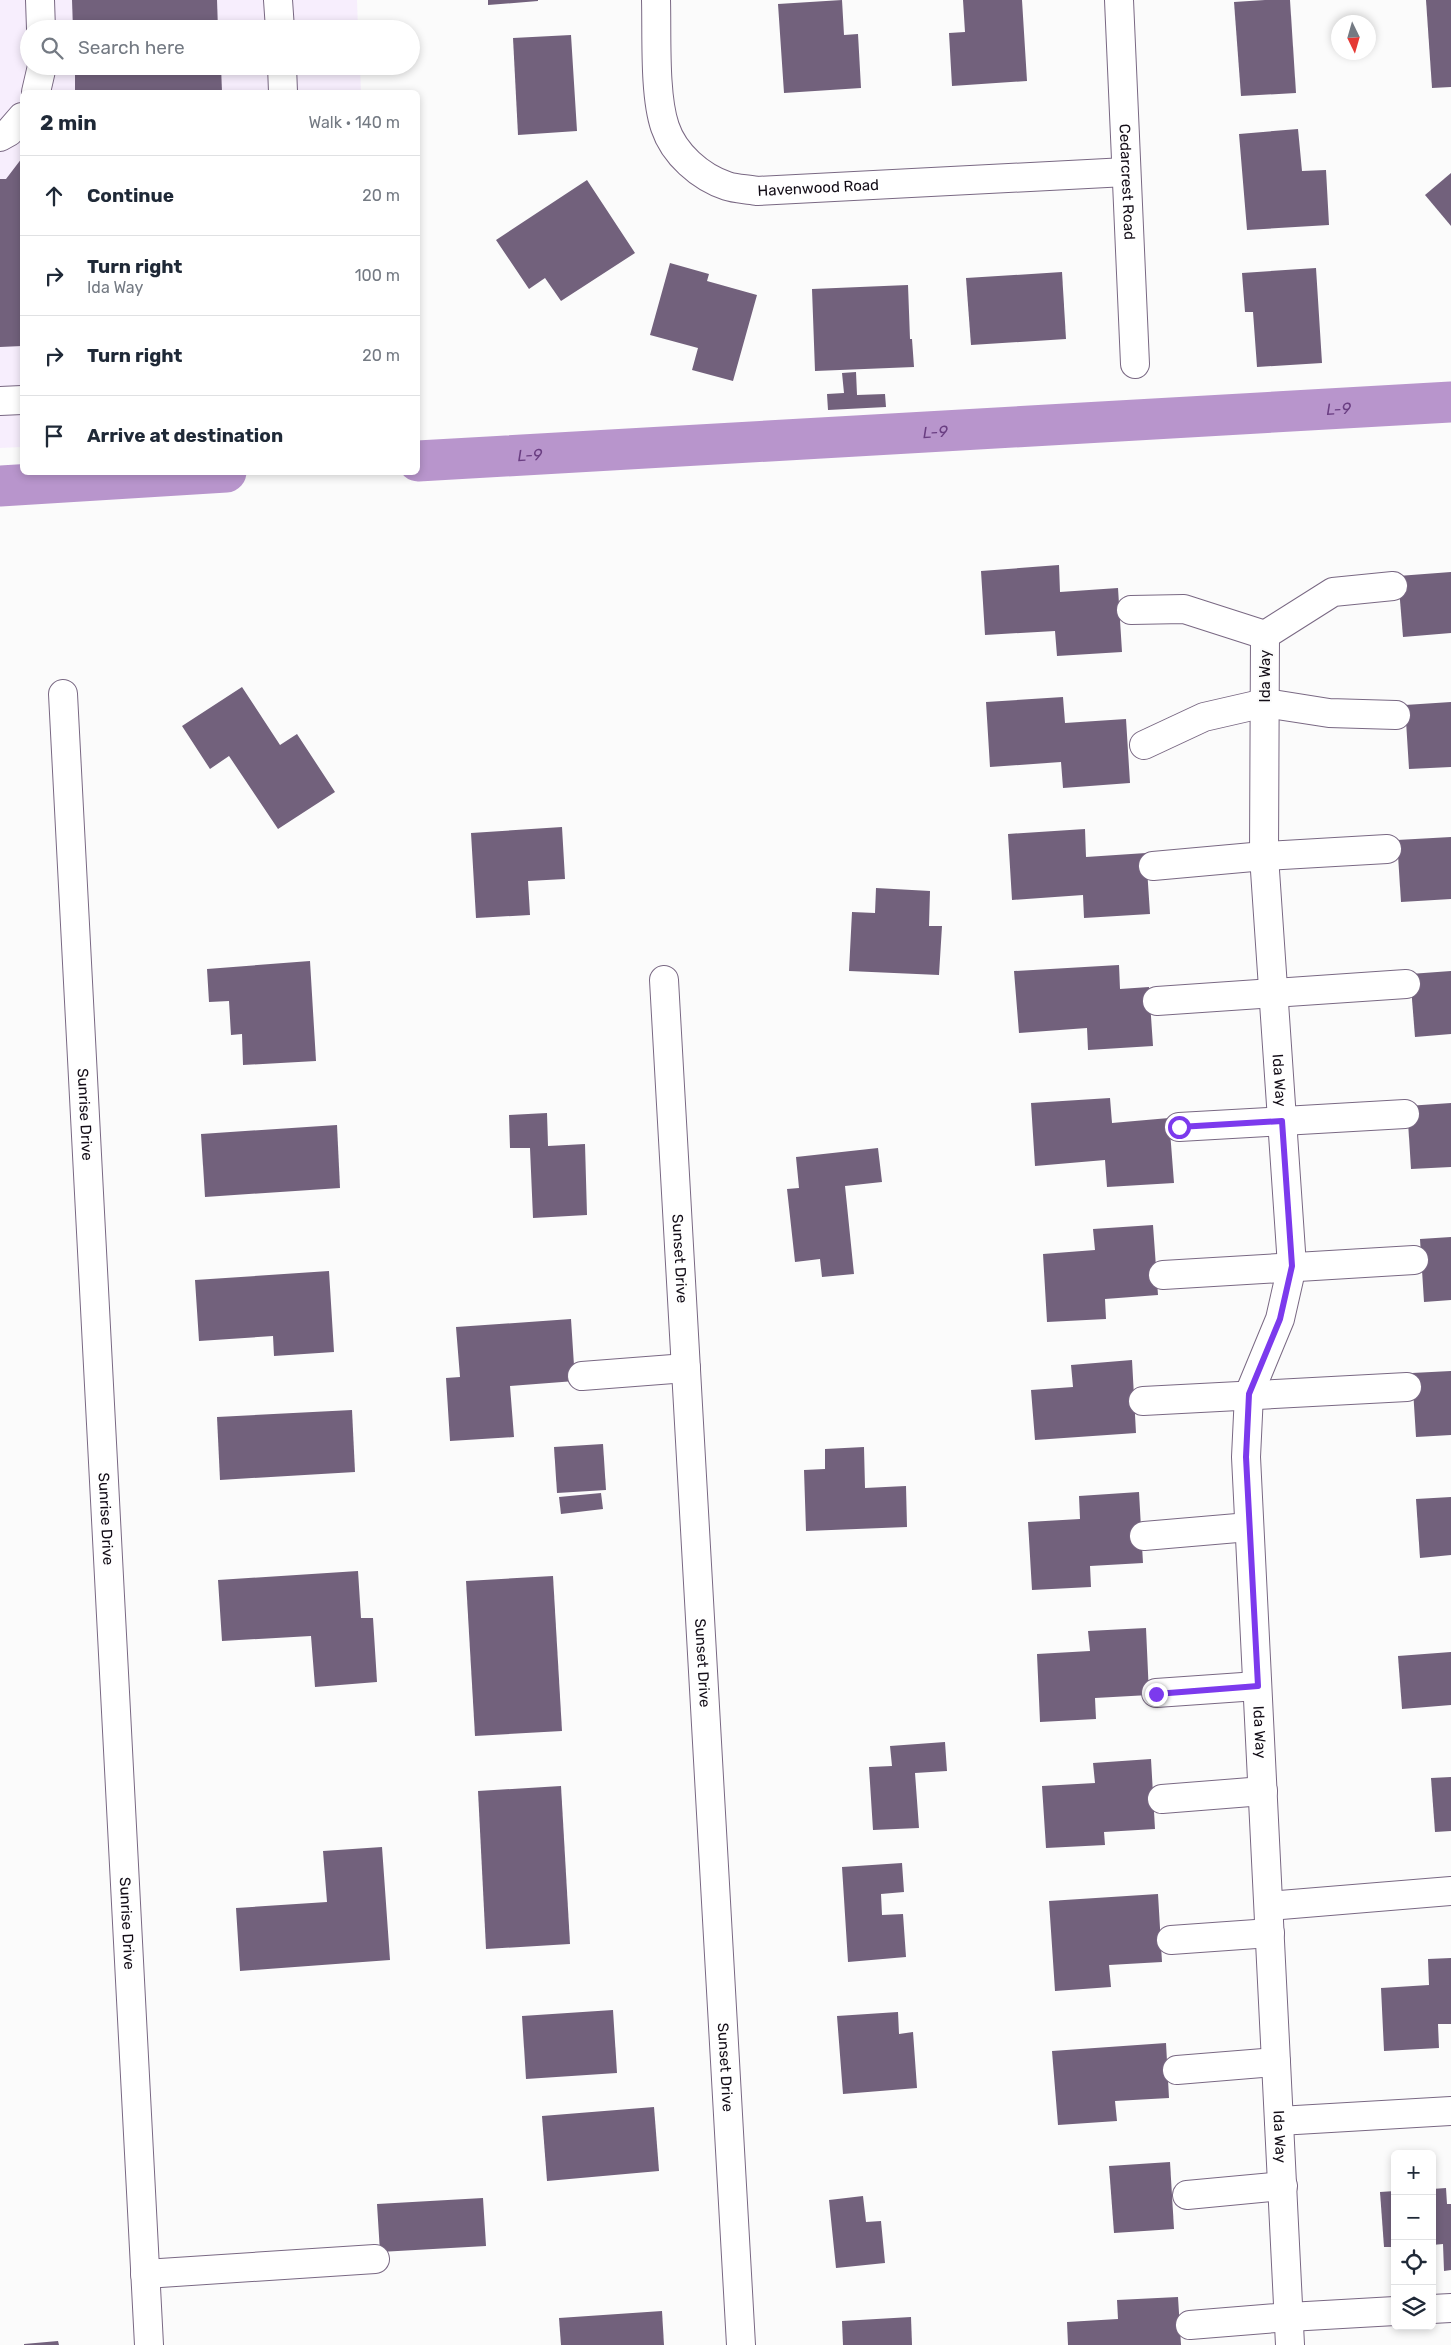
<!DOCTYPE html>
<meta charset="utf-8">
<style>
body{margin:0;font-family:Rubik,sans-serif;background:#f2f2f3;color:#1f2937}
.controls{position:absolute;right:15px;bottom:15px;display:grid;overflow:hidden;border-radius:8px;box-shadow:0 2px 8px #0003}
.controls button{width:45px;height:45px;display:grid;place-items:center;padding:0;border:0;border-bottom:1px solid #e0e1e3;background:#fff;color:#1f2937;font:25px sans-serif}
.compass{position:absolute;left:1331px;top:15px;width:45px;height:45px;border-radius:50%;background:#fff;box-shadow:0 2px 8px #0003;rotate:175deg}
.stop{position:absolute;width:15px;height:15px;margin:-11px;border:4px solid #7c3aed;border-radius:50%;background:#fff}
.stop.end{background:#7c3aed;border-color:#fff;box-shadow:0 1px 5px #0008}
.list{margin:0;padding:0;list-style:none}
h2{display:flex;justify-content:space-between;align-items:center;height:65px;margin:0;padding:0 20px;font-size:21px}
h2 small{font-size:16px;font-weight:400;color:#747a83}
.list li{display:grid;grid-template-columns:32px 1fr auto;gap:15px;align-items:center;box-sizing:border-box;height:80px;padding:0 20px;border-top:1px solid #e0e1e3}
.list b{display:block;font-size:19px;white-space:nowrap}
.list p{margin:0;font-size:16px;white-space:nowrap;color:#747a83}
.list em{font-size:16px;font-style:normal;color:#747a83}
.icon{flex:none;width:28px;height:28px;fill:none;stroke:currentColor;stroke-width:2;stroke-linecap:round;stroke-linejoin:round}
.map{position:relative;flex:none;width:1451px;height:2345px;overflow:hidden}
.search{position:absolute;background:#fff;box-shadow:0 2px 8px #0003;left:20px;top:20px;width:400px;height:55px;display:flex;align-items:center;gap:12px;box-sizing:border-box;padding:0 18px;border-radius:28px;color:#747a83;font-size:19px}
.panel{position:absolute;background:#fff;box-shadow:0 2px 8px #0003;left:20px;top:90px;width:400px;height:385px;border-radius:8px}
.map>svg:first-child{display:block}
</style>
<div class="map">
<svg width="1451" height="2345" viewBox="0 0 1451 2345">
<rect width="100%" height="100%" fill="#fbfbfb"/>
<!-- built -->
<polygon fill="#f7eefd" points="0,0 357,0 358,29 29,29 29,66 360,66 361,92 22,92 22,447 0,448"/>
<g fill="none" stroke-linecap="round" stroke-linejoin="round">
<!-- canal -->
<g stroke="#b895cc" stroke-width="41">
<path id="s1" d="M418 461 1451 402"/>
<polyline points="0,486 226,472"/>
</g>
</g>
<!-- building -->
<g fill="#72617c">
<polygon points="72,0 217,0 218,29 73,29"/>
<polygon points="488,0 538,0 538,1 488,5"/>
<polygon points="842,0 844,35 858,34 861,88 784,93 778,4"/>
<polygon points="963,0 1022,0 1027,81 952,86 949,33 965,32"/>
<polygon points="1265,0 1290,0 1296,93 1241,96 1234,2"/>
<polygon points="1426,0 1451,0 1451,87 1432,88"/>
<polygon points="571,35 577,131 518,135 513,38"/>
<polygon points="75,66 221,66 222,92 75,92"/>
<polygon points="1298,129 1302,171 1326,170 1329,225 1247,230 1239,134"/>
<polygon points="22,158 22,346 0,347 0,179 6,179"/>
<polygon points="1451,173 1451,226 1425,195"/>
<polygon points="587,180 635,253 561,301 545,278 529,289 496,240"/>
<polygon points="670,263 709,274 707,281 757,295 733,381 692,370 698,348 650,335"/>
<polygon points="1316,268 1322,363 1257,367 1253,312 1245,312 1242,273"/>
<polygon points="1062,272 1066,339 971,345 966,278"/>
<polygon points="908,285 910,339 912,339 914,367 815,371 812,289"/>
<polygon points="856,372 857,395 885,394 886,407 828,410 827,394 844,393 842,373"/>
<polygon points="1059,565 1060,592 1118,588 1122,652 1057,656 1055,631 985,635 981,571"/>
<polygon points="1451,572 1451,633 1403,637 1398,576"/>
<polygon points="242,687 280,745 297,734 335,792 278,829 229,756 210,769 182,726"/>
<polygon points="1063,697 1065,723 1126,719 1130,783 1063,788 1061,762 990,767 986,702"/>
<polygon points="1451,702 1451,767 1409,769 1405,705"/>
<polygon points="562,827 565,879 528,881 530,915 476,918 471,833"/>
<polygon points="1085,829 1086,857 1146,853 1150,914 1084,918 1083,895 1012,900 1008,834"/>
<polygon points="1451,837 1451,899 1401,902 1397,840"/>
<polygon points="876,888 930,891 929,926 942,926 939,975 849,971 852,912 875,913"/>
<polygon points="310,961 316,1061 243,1065 242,1034 231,1035 229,1001 209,1002 207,969"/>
<polygon points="1119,965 1120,989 1149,987 1153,1046 1088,1050 1087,1028 1019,1033 1014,971"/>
<polygon points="1451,971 1451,1034 1415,1037 1410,974"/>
<polygon points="1110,1098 1112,1123 1169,1118 1174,1183 1107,1187 1105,1160 1035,1166 1031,1103"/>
<polygon points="1451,1103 1451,1167 1411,1169 1407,1106"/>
<polygon points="547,1113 548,1146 585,1144 587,1215 533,1218 530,1148 510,1148 509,1115"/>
<polygon points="337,1125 340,1188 205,1197 201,1134"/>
<polygon points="878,1148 882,1182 845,1186 854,1274 822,1277 820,1259 795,1262 787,1189 799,1188 796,1157"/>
<polygon points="1153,1225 1158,1295 1105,1299 1106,1319 1047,1322 1043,1254 1095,1250 1093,1229"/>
<polygon points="1451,1237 1451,1300 1424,1302 1420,1239"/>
<polygon points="329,1271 334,1352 274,1356 273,1336 199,1341 195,1280"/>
<polygon points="571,1319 575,1381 510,1386 514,1437 450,1441 446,1378 460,1377 456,1327"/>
<polygon points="1132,1360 1136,1433 1035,1440 1031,1390 1073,1387 1071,1365"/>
<polygon points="1451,1371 1451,1435 1416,1437 1412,1373"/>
<polygon points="352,1410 355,1472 220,1480 217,1417"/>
<polygon points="603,1444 606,1490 557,1493 554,1447"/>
<polygon points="864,1447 865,1488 906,1486 907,1527 806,1531 804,1470 825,1469 825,1449"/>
<polygon points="1139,1492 1143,1563 1090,1566 1091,1587 1032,1590 1028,1522 1080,1519 1079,1496"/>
<polygon points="601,1493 603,1509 561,1514 559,1497"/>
<polygon points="1451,1497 1451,1555 1420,1558 1416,1499"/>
<polygon points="358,1571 361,1618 373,1618 377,1682 315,1687 311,1636 222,1641 218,1580"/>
<polygon points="553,1576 562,1731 475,1736 466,1581"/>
<polygon points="1146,1628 1149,1695 1095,1698 1096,1719 1040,1722 1037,1654 1090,1651 1088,1631"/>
<polygon points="1451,1652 1451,1705 1402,1709 1398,1656"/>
<polygon points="945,1742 947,1771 915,1773 919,1828 873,1830 869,1767 892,1766 890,1746"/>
<polygon points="1151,1759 1155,1829 1104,1832 1105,1845 1046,1848 1042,1786 1095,1783 1093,1763"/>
<polygon points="1451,1777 1451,1831 1435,1832 1431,1778"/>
<polygon points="561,1786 570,1944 486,1949 478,1791"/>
<polygon points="382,1847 390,1960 240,1971 236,1908 327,1902 323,1851"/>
<polygon points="902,1863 904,1892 881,1894 882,1915 903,1914 906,1957 848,1962 842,1867"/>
<polygon points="1158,1894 1162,1962 1109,1965 1111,1987 1055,1991 1049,1901"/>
<polygon points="1451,1958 1451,2024 1438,2024 1439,2048 1384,2051 1381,1988 1429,1985 1428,1959"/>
<polygon points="613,2010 617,2073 526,2079 522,2016"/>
<polygon points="898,2012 899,2034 913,2032 917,2088 843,2094 837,2016"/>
<polygon points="1166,2043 1169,2098 1115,2101 1117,2121 1058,2125 1052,2051"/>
<polygon points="654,2107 659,2171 547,2181 542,2116"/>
<polygon points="1170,2162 1174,2229 1114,2233 1109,2166"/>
<polygon points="1446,2188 1447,2204 1451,2204 1451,2270 1444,2271 1443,2244 1432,2245 1432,2189"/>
<polygon points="1395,2191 1395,2247 1384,2247 1380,2192"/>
<polygon points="863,2196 866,2222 881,2221 885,2263 836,2268 829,2200"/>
<polygon points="483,2198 486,2246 380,2252 377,2204"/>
<polygon points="1178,2297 1181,2345 1068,2345 1067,2322 1118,2319 1117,2300"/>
<polygon points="662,2311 664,2345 561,2345 559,2318"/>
<polygon points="911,2317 912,2345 843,2345 842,2321"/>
<polygon points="58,2341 59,2345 24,2345 24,2344"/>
</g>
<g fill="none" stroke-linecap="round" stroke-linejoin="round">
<!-- minor casing -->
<g stroke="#796883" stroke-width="30">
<g id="minor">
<polyline points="40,0 41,29"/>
<polyline points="278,0 280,29"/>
<path id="s2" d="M656 0C657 35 654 95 665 127 674 154 700 177 727 186 736 189 747 189 757 191L1126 172"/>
<path id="s3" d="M1119 0 1135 364"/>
<polyline points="282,66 283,92"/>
<polyline points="36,92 42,66"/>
<polyline points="0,137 9,132 22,117"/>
<polyline points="0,401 22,400"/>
<path id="s4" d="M1131 610 1184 609 1265 635 1264 856 1292 1266 1280 1319 1249 1394 1246 1457 1290 2345"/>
<polyline points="1265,635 1333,592 1393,586"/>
<path id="s5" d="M63 694 149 2345"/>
<polyline points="1144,745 1204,717 1265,703 1329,713 1396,715"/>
<polyline points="1153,866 1264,856 1387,849"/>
<path id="s6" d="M664 980 741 2345"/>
<polyline points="1157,1001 1406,984"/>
<polyline points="1179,1127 1405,1114"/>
<polyline points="1163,1275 1414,1260"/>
<polyline points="582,1376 686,1368"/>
<polyline points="1143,1401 1407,1387"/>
<polyline points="1144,1536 1249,1527"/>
<polyline points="1156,1693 1257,1686"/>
<polyline points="1162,1799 1263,1791"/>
<polyline points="1269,1906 1451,1891"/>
<polyline points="1171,1940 1270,1933"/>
<polyline points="1177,2070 1276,2062"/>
<polyline points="1279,2121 1451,2111"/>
<polyline points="1187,2195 1283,2186"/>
<polyline points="145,2274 375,2259"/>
<polyline points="1432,2309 1451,2308"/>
<polyline points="1190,2325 1289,2317 1395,2311"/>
</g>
</g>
<!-- minor -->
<use href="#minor" stroke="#fff" stroke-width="28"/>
</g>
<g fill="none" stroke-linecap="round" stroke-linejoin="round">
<!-- route -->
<polyline stroke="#7c3aed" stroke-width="6" points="1156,1694 1258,1686 1246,1457 1249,1394 1280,1319 1292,1266 1282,1121 1179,1127"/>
</g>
<g text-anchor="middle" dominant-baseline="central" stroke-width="4" stroke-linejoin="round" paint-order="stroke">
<!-- street labels -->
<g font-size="15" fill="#130d17" stroke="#fbfbfb">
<text stroke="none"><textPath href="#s3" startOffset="182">Cedarcrest Road</textPath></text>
<text stroke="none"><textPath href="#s2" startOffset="308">Havenwood Road</textPath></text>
<text transform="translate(1265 676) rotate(-90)">Ida Way</text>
<text stroke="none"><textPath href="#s4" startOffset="584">Ida Way</textPath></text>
<text stroke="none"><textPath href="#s5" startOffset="421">Sunrise Drive</textPath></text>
<text stroke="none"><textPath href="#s6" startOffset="279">Sunset Drive</textPath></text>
<text stroke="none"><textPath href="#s5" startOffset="826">Sunrise Drive</textPath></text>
<text stroke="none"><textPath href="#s6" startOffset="684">Sunset Drive</textPath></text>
<text stroke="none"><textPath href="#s4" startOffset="1244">Ida Way</textPath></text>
<text stroke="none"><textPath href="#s5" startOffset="1231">Sunrise Drive</textPath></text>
<text stroke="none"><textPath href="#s6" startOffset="1089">Sunset Drive</textPath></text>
<text stroke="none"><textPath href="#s4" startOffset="1649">Ida Way</textPath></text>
</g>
<!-- water labels -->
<g font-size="16" font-style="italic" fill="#6a3e82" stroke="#fbfbfb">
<text stroke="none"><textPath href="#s1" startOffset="922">L-9</textPath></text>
<text stroke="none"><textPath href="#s1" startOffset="518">L-9</textPath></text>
<text stroke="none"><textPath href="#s1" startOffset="112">L-9</textPath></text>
</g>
</g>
</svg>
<div class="controls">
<button>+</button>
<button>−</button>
<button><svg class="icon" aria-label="locate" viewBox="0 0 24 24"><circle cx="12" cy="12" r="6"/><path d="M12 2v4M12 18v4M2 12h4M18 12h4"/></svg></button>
<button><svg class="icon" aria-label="layers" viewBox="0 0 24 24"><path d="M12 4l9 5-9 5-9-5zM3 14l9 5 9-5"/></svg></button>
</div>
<svg class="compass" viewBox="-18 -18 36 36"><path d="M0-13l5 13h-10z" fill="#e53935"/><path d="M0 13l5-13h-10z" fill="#747a83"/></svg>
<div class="stop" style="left:1179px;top:1127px"></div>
<div class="stop end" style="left:1156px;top:1694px"></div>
<div class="search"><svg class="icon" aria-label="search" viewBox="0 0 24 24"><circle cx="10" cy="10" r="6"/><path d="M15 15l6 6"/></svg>Search here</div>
<section class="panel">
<h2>2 min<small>Walk · 140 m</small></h2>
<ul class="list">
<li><svg class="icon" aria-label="ahead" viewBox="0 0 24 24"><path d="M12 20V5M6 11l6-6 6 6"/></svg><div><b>Continue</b></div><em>20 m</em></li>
<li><svg class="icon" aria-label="right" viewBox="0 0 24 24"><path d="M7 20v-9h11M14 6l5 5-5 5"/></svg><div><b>Turn right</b><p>Ida Way</p></div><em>100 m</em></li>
<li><svg class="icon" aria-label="right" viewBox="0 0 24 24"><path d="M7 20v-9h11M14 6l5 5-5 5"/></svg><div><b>Turn right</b></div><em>20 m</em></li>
<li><svg class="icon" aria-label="arrive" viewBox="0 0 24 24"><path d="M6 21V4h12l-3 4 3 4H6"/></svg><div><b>Arrive at destination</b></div></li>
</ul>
</section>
</div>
